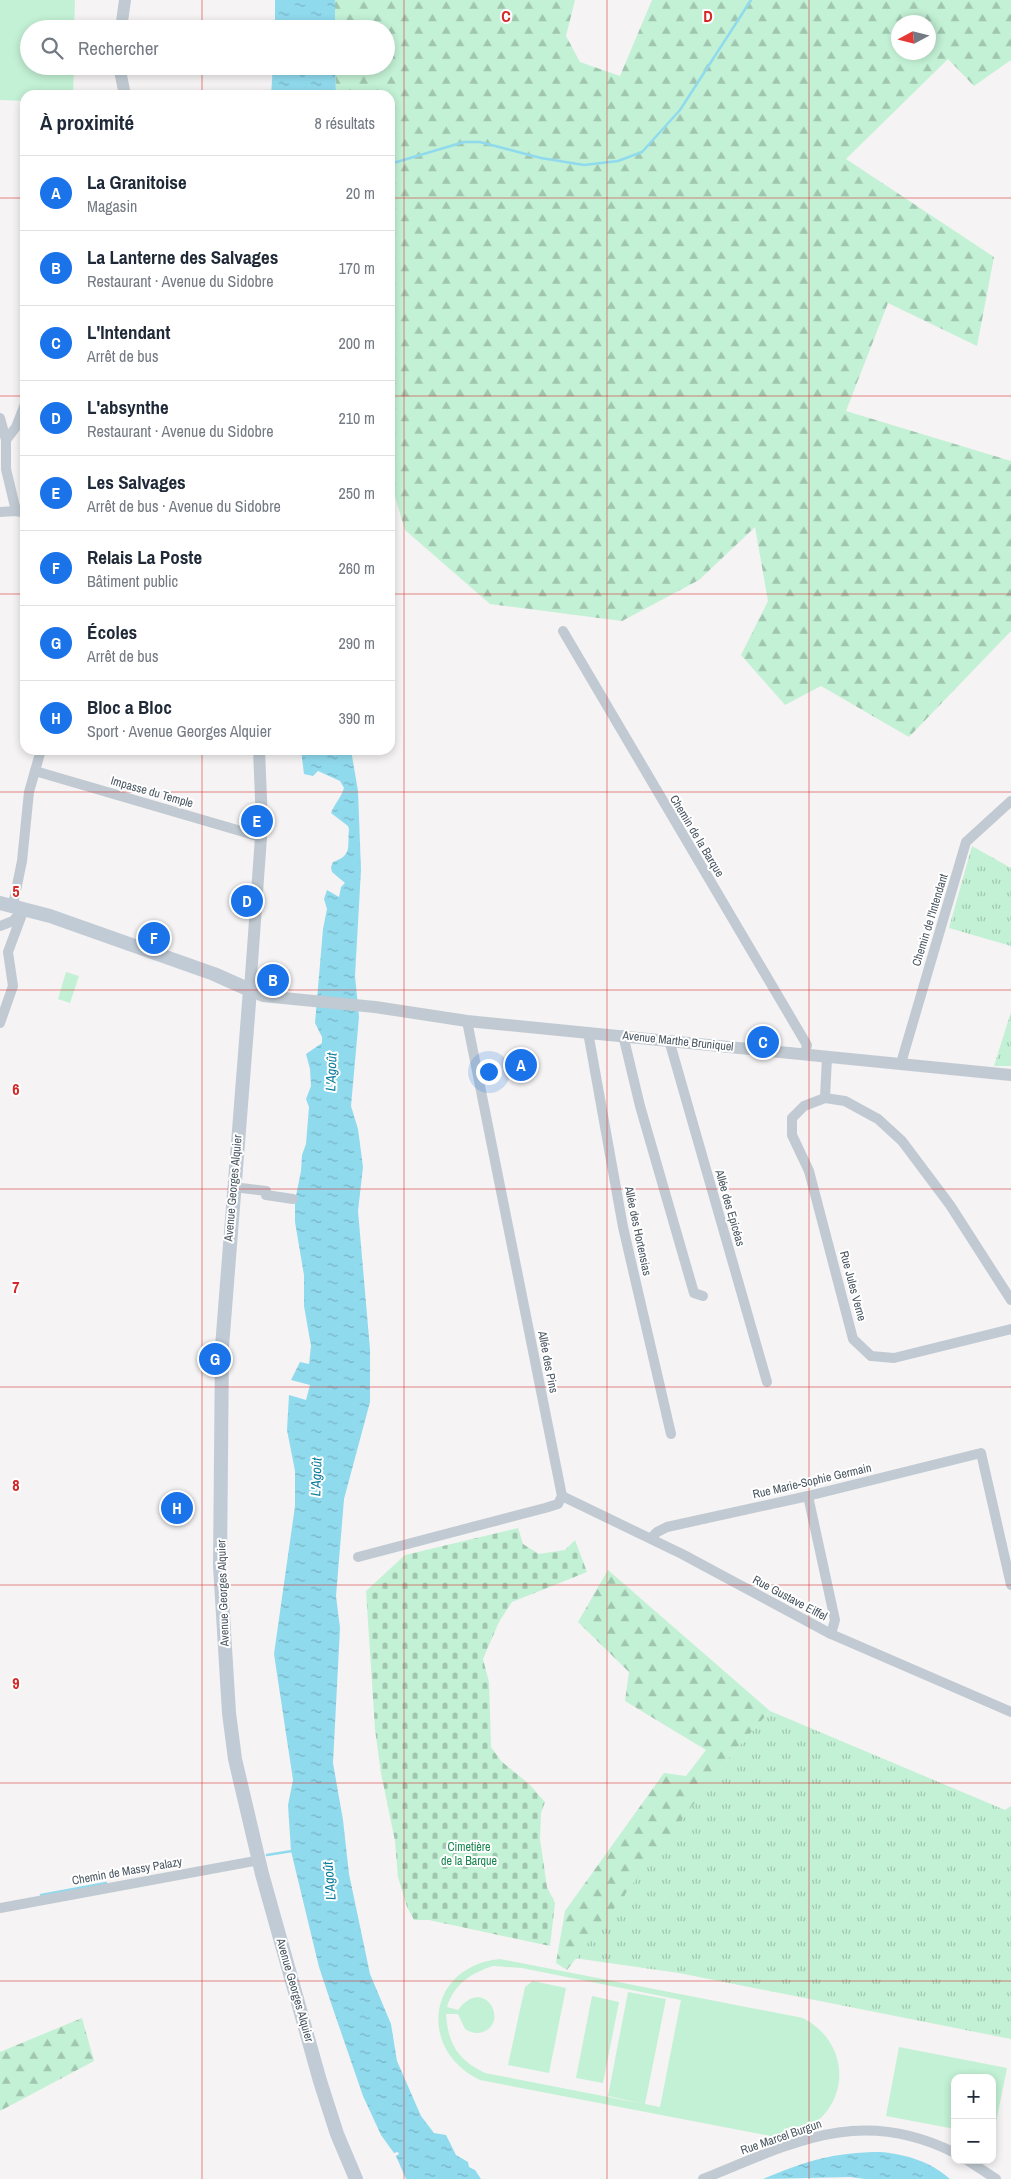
<!DOCTYPE html>
<html lang="fr">
<meta charset="utf-8">
<style>
body{margin:0;font-family:"Archivo Narrow",sans-serif;background:#f6f6f7;color:#1f2937}
.controls{position:absolute;right:15px;bottom:15px;display:grid;overflow:hidden;border-radius:10px;box-shadow:0 2px 8px #0003}
.controls button{width:45px;height:45px;display:grid;place-items:center;padding:0;border:0;border-bottom:1px solid #e0e1e3;background:#fff;color:#1f2937;font:25px sans-serif}
.compass{position:absolute;left:891px;top:15px;width:45px;height:45px;border-radius:50%;background:#fff;box-shadow:0 2px 8px #0003;rotate:263deg}
.you{position:absolute;left:488px;top:1071px;width:18px;height:18px;margin:-12px;border:4px solid #fff;border-radius:50%;background:#1a73e8;box-shadow:0 0 0 8px #1a73e833}
.badge{display:grid;place-items:center;width:32px;height:32px;border-radius:50%;background:#1a73e8;color:#fff;font-size:16px;font-weight:700}
.pin{position:absolute;translate:-50% -50%;border:2px solid #fff;box-shadow:0 1px 5px #0006}
.list{margin:0;padding:0;list-style:none}
h2{display:flex;justify-content:space-between;align-items:center;height:65px;margin:0;padding:0 20px;font-size:21px}
h2 small{font-size:16px;font-weight:400;color:#747a83}
.list li{display:grid;grid-template-columns:32px 1fr auto;gap:15px;align-items:center;box-sizing:border-box;height:75px;padding:0 20px;border-top:1px solid #e0e1e3}
.list b{display:block;font-size:19px;white-space:nowrap}
.list p{margin:0;font-size:16px;white-space:nowrap;color:#747a83}
.list em{font-size:16px;font-style:normal;color:#747a83}
.icon{flex:none;width:28px;height:28px;fill:none;stroke:currentColor;stroke-width:2;stroke-linecap:round;stroke-linejoin:round}
.map{position:relative;flex:none;width:1011px;height:2179px;overflow:hidden}
.search{position:absolute;background:#fff;box-shadow:0 2px 8px #0003;left:20px;top:20px;width:375px;height:55px;display:flex;align-items:center;gap:12px;box-sizing:border-box;padding:0 18px;border-radius:28px;color:#747a83;font-size:19px}
.panel{position:absolute;background:#fff;box-shadow:0 2px 8px #0003;left:20px;top:90px;width:375px;height:665px;border-radius:15px}
.map>svg:first-child{display:block}
</style>
<div class="map">
<svg width="1011" height="2179" viewBox="0 0 1011 2179">
<defs>
<pattern id="grass-tufts" width="24" height="20" patternUnits="userSpaceOnUse" patternTransform="scale(1.25)"><rect width="24" height="20" fill="#c3f1d5"/><path d="M3 7l-1-3M5 7V3M7 7l1-3M15 17l-1-3M17 17v-4M19 17l1-3" fill="none" stroke="#a0c6b0"/></pattern>
<pattern id="forest-firs" width="22" height="20" patternUnits="userSpaceOnUse" patternTransform="scale(1.25)"><rect width="22" height="20" fill="#c3f1d5"/><path d="M5 1l3.5 6h-7zM16 11l3.5 6h-7z" fill="#a0c6b0"/></pattern>
<pattern id="cemetery-stones" width="16" height="16" patternUnits="userSpaceOnUse" patternTransform="scale(1.25)"><rect width="16" height="16" fill="#c3f1d5"/><path d="M2 7V4a2 2 0 0 1 4 0v3zM10 15v-3a2 2 0 0 1 4 0v3z" fill="#a0c6b0"/></pattern>
<pattern id="water-ripples" width="26" height="14" patternUnits="userSpaceOnUse" patternTransform="scale(1.25)"><rect width="26" height="14" fill="#90daee"/><path d="M2 4q2-2 4 0t4 0M15 11q2-2 4 0t4 0" fill="none" stroke="#78b4c4"/></pattern>
</defs>
<rect width="100%" height="100%" fill="#f5f3f3"/>
<!-- grass -->
<g fill="url(#grass-tufts)">
<polygon points="972,846 1011,868 1011,946 949,928"/>
<polygon points="1011,1012 1011,1066 994,1066"/>
<polygon points="770,1711 1005,1810 1011,1806 1011,2039 679,1973 574,1958 732,1754"/>
</g>
<!-- forest -->
<g fill="url(#forest-firs)" fill-rule="evenodd">
<path d="M333 0H575L566 36 580 62 620 76 652 0H1011V60L974 86 948 59 846 159 994 257 977 346 888 303 846 411 1011 461V631L909 737 821 686 785 705 741 655 768 601 755 527 699 580 622 621 490 604 405 530 390 480V95H336L335 66H386V29H334ZM898 22H928V52H898Z"/>
<polygon points="608,1570 770,1711 732,1754 567,1970 556,1963 565,1911 664,1773 686,1776 706,1750 625,1701 629,1672 578,1622"/>
<polygon points="82,2018 94,2061 0,2111 0,2052"/>
</g>
<!-- cemetery -->
<polygon fill="url(#cemetery-stones)" points="518,1528 523,1544 539,1554 565,1550 575,1540 587,1572 512,1602 499,1622 483,1659 489,1682 491,1747 501,1761 529,1784 545,1802 541,1813 540,1839 547,1887 555,1903 550,1946 429,1920 414,1920 407,1907 398,1877 395,1841 381,1773 375,1729 366,1591 405,1555"/>
<!-- garden -->
<g fill="#c3f1d5" fill-rule="evenodd">
<polygon points="0,0 75,0 74,29 29,29 29,66 74,66 73,95 25,95 25,101 0,100"/>
<polygon points="66,972 79,976 70,1003 58,999"/>
<path d="M500 1959 803 2018C863 2050 845 2132 776 2137L480 2080C417 2050 427 1966 500 1959ZM493 1966 522 1968 681 2000 660 2107 645 2104 666 1999 628 1992 608 2096 644 2104 485 2073C458 2060 448 2044 446 2014H458L465 2029C471 2033 477 2034 483 2032 510 2022 484 1975 458 2010L447 2007C454 1984 471 1973 493 1966Z"/>
<polygon points="533,1981 566,1988 549,2073 508,2065 525,1987"/>
<polygon points="592,1996 619,2002 603,2083 576,2078"/>
<polygon points="899,2047 1007,2068 993,2137 992,2078 955,2078 955,2129 886,2116"/>
</g>
<!-- water -->
<g fill="url(#water-ripples)">
<rect x="275" y="0" width="60" height="29"/>
<polygon points="273,66 335,66 336,95 271,95"/>
<path d="M301 750H351L358 791 361 870 355 976 359 1017 351 1106 358 1129 363 1167 358 1211 370 1349V1402L344 1499 336 1596 340 1628 333 1763 343 1820 349 1874 370 1974 391 2024 397 2061 421 2116 434 2133 446 2135 456 2155 468 2162 469 2167 475 2170 481 2179H406L396 2156 399 2154 398 2152 394 2153 381 2135 363 2096 331 2003 319 1967 291 1851 288 1805 293 1780 274 1654 295 1506V1471L287 1430 289 1395 306 1400 310 1385 291 1380 300 1362 309 1364 311 1346 304 1306V1275L295 1222V1201L301 1171 302 1155 306 1144 309 1107 306 1099 311 1086 310 1069 306 1054 322 1043V1037L315 1023 323 929 327 909 324 899 327 890 339 897 341 887 345 883 332 872 331 867 333 862C353 855 347 847 349 829L348 826 331 813C335 803 341 798 344 788L340 781 318 771 313 776 304 774Z"/>
<path d="M881 2152C908 2155 929 2161 950 2179H865L850 2177 763 2179C806 2161 834 2152 881 2152Z"/>
</g>
<g fill="none" stroke-linecap="round" stroke-linejoin="round">
<!-- stream -->
<g stroke="#90daee" stroke-width="2.5">
<polyline points="390,164 464,142 480,142 541,158 584,165 618,161 642,152 680,110 751,0"/>
<polyline points="267,1855 292,1851"/>
<polyline points="41,1895 106,1883"/>
</g>
<!-- minor -->
<g stroke="#c1cad2" stroke-width="10">
<polyline points="0,418 6,440 6,469 16,511"/>
<polyline points="6,440 16,427 25,404"/>
<polyline points="0,512 16,511 25,513"/>
<polyline points="563,631 807,1045 805,1054"/>
<polyline points="35,771 261,837"/>
<polyline points="13,905 22,861 29,792 41,750"/>
<polyline points="0,926 13,921 20,913"/>
<polyline points="0,1023 13,986 8,952 24,909"/>
<polyline points="588,1032 623,1227 671,1434"/>
<polyline points="623,1035 640,1106 694,1293 703,1296"/>
<polyline points="669,1040 767,1382"/>
<polyline points="901,1063 966,842 1011,801"/>
<polyline points="825,1098 827,1057"/>
<polyline points="233,1187 266,1191 266,1195 293,1199"/>
<polyline points="1011,1300 950,1205 902,1141 878,1119 845,1101 825,1098 804,1106 792,1118 792,1135 809,1171 853,1339 871,1356 894,1358 1011,1329"/>
<polyline points="562,1496 682,1554 831,1634 1011,1712"/>
<polyline points="808,1496 835,1620 831,1634"/>
<polyline points="651,1538 657,1532 667,1527 808,1496 981,1453 1011,1585"/>
<polyline points="358,1557 545,1508 558,1504 562,1496 467,1021"/>
<polyline points="0,1908 260,1860"/>
<polyline points="967,2160 996,2179"/>
<path d="M703 2179C792 2143 860 2105 955 2153"/>
</g>
<!-- tertiary -->
<g stroke="#c1cad2" stroke-width="12">
<polyline points="121,29 125,0"/>
<polyline points="119,66 125,95"/>
<polyline points="259,750 262,823 250,990 263,996 375,1007 467,1021 1011,1075"/>
</g>
<!-- secondary -->
<polyline stroke="#c1cbd6" stroke-width="14" points="0,903 50,916 214,974 250,990 222,1347 220,1566 229,1713 235,1759 262,1874 320,2081 337,2134 356,2179"/>
</g>
<!-- grid -->
<path fill="none" stroke="#d62828" stroke-width="1" stroke-opacity="0.55" d="M202 0V29M404 0V2179M607 0V2179M809 0V2179M202 66V95M0 198H25M390 198H1011M0 396H25M390 396H1011M0 594H25M390 594H1011M202 750V2179M0 792H1011M0 990H1011M0 1189H1011M0 1387H1011M0 1585H1011M0 1783H1011M0 1981H1011"/>
<g text-anchor="middle" dominant-baseline="central" stroke-width="4" stroke-linejoin="round" paint-order="stroke">
<!-- street labels -->
<g font-size="12" fill="#4a5661" stroke="#fff">
<text transform="translate(152 792) rotate(16)">Impasse du Temple</text>
<text transform="translate(697 836) rotate(59)">Chemin de la Barque</text>
<text transform="translate(930 920) rotate(-73)">Chemin de l'Intendant</text>
<text transform="translate(678 1041) rotate(6)">Avenue Marthe Bruniquel</text>
<text transform="translate(233 1188) rotate(-85)">Avenue Georges Alquier</text>
<text transform="translate(730 1208) rotate(74)">Allée des Epicéas</text>
<text transform="translate(638 1231) rotate(78)">Allée des Hortensias</text>
<text transform="translate(853 1286) rotate(75)">Rue Jules Verne</text>
<text transform="translate(548 1362) rotate(79)">Allée des Pins</text>
<text transform="translate(812 1481) rotate(-13)">Rue Marie-Sophie Germain</text>
<text transform="translate(223 1593) rotate(-92)">Avenue Georges Alquier</text>
<text transform="translate(790 1598) rotate(28)">Rue Gustave Eiffel</text>
<text transform="translate(127 1871) rotate(-10)">Chemin de Massy Palazy</text>
<text transform="translate(295 1990) rotate(74)">Avenue Georges Alquier</text>
<text transform="translate(781 2137) rotate(-19)">Rue Marcel Burgun</text>
</g>
<!-- park labels -->
<g font-size="12" fill="#17864f" stroke="#fff">
<text x="469" y="1847">Cimetière<tspan x="469" dy="14">de la Barque</tspan></text>
</g>
<!-- water labels -->
<g font-size="14" font-style="italic" fill="#0c7c9b" stroke="#fff">
<text transform="translate(331 1072) rotate(-88)">L'Agoût</text>
<text transform="translate(316 1477) rotate(-88)">L'Agoût</text>
<text transform="translate(329 1881) rotate(-95)">L'Agoût</text>
</g>
</g>
<g font-size="16" text-anchor="middle" font-weight="bold" fill="#d62828" stroke="#fff" stroke-width="4" stroke-linejoin="round" paint-order="stroke">
<text x="506" y="22">C</text>
<text x="708" y="22">D</text>
<text x="16" y="897">5</text>
<text x="16" y="1095">6</text>
<text x="16" y="1293">7</text>
<text x="16" y="1491">8</text>
<text x="16" y="1689">9</text>
</g>
</svg>
<div class="controls">
<button>+</button>
<button>−</button>
</div>
<svg class="compass" viewBox="-18 -18 36 36"><path d="M0-13l5 13h-10z" fill="#e53935"/><path d="M0 13l5-13h-10z" fill="#747a83"/></svg>
<div class="you"></div>
<div class="pin badge" style="left:521px;top:1065px">A</div>
<div class="pin badge" style="left:273px;top:980px">B</div>
<div class="pin badge" style="left:763px;top:1042px">C</div>
<div class="pin badge" style="left:247px;top:901px">D</div>
<div class="pin badge" style="left:257px;top:821px">E</div>
<div class="pin badge" style="left:154px;top:938px">F</div>
<div class="pin badge" style="left:215px;top:1359px">G</div>
<div class="pin badge" style="left:177px;top:1508px">H</div>
<div class="search"><svg class="icon" aria-label="search" viewBox="0 0 24 24"><circle cx="10" cy="10" r="6"/><path d="M15 15l6 6"/></svg>Rechercher</div>
<section class="panel">
<h2>À proximité<small>8 résultats</small></h2>
<ul class="list">
<li><span class="badge">A</span><div><b>La Granitoise</b><p>Magasin</p></div><em>20 m</em></li>
<li><span class="badge">B</span><div><b>La Lanterne des Salvages</b><p>Restaurant · Avenue du Sidobre</p></div><em>170 m</em></li>
<li><span class="badge">C</span><div><b>L'Intendant</b><p>Arrêt de bus</p></div><em>200 m</em></li>
<li><span class="badge">D</span><div><b>L'absynthe</b><p>Restaurant · Avenue du Sidobre</p></div><em>210 m</em></li>
<li><span class="badge">E</span><div><b>Les Salvages</b><p>Arrêt de bus · Avenue du Sidobre</p></div><em>250 m</em></li>
<li><span class="badge">F</span><div><b>Relais La Poste</b><p>Bâtiment public</p></div><em>260 m</em></li>
<li><span class="badge">G</span><div><b>Écoles</b><p>Arrêt de bus</p></div><em>290 m</em></li>
<li><span class="badge">H</span><div><b>Bloc a Bloc</b><p>Sport · Avenue Georges Alquier</p></div><em>390 m</em></li>
</ul>
</section>
</div>
